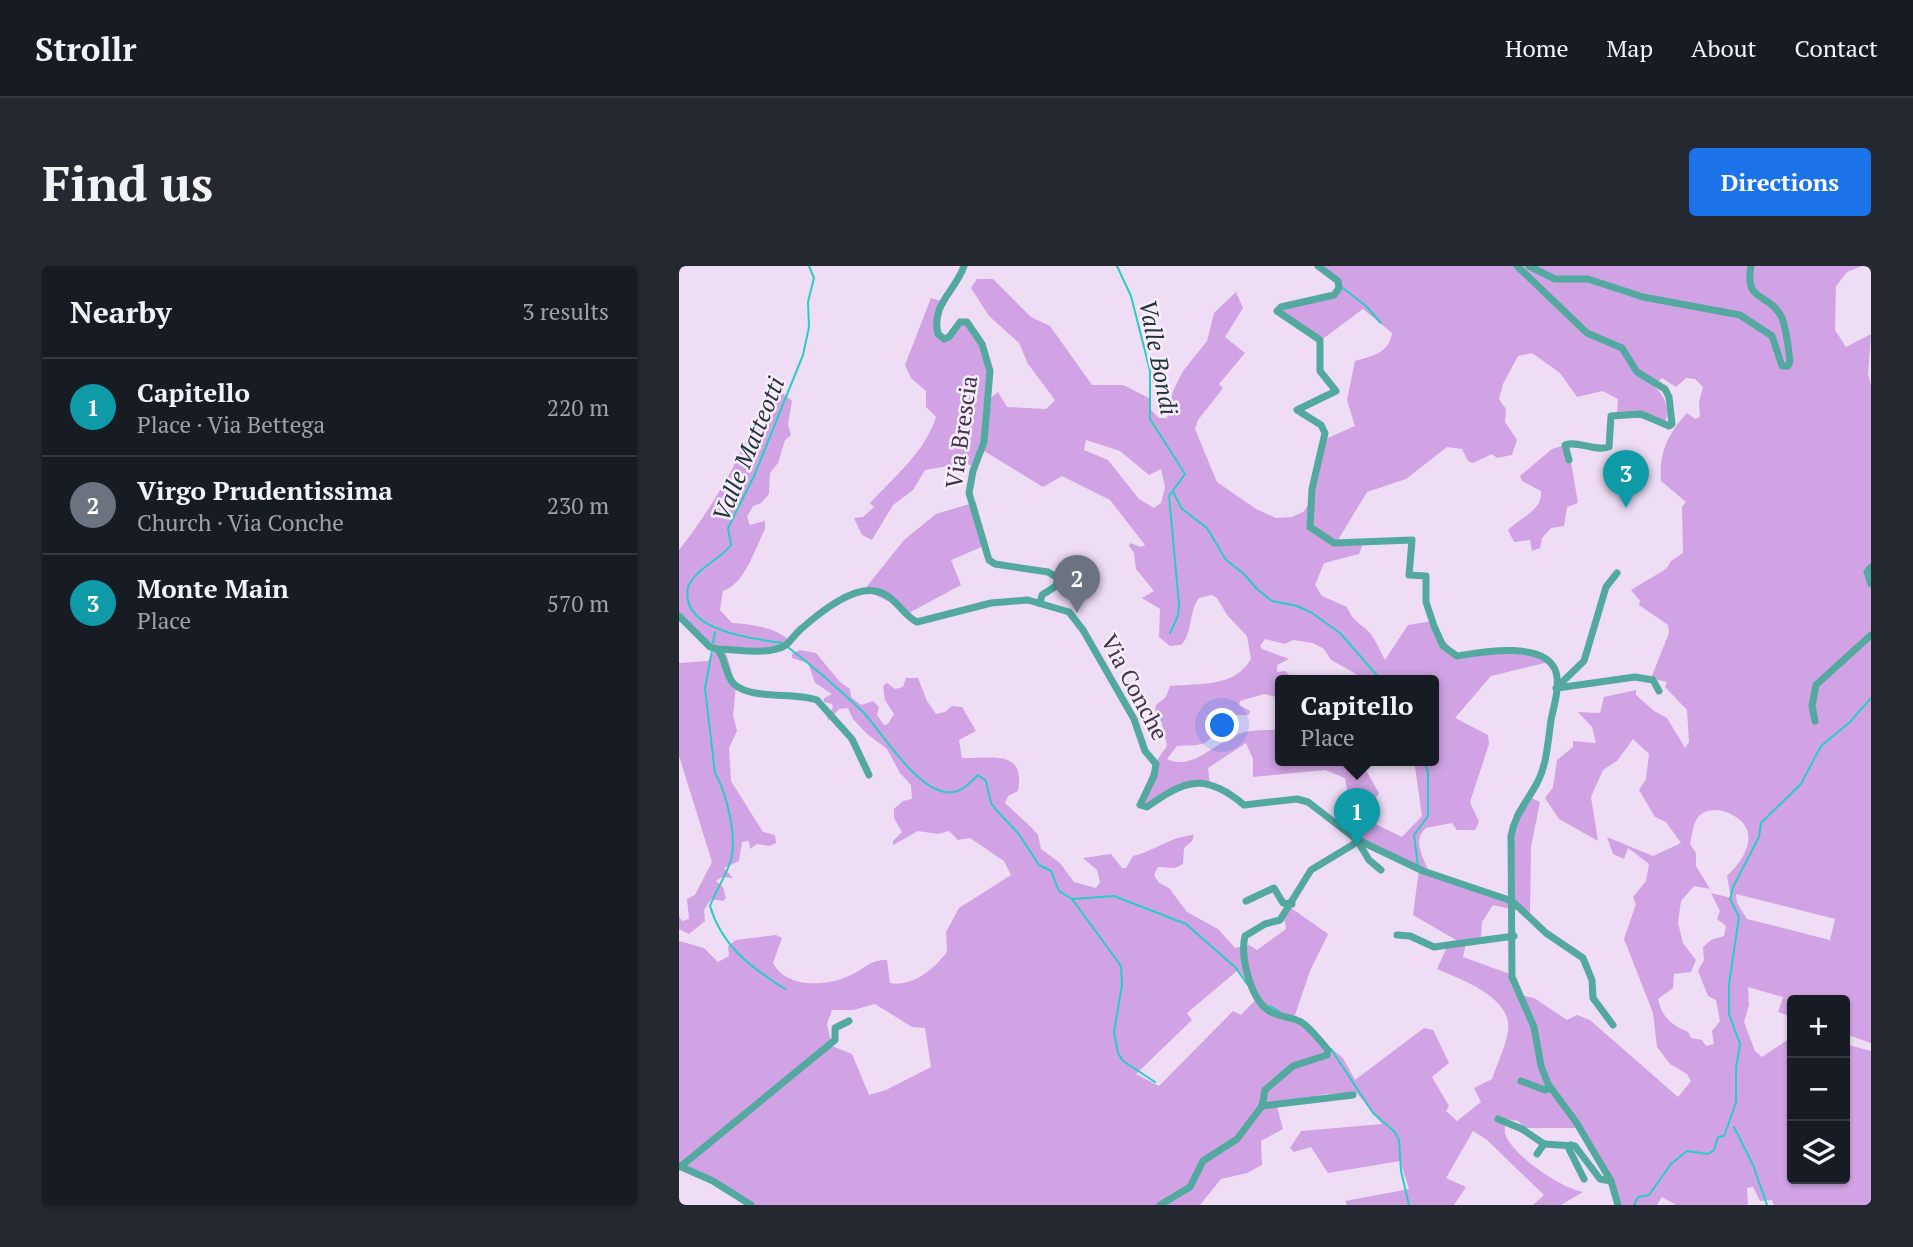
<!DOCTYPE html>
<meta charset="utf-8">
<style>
body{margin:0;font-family:"PT Serif",serif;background:#242831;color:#f1f3f6}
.controls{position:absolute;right:21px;bottom:21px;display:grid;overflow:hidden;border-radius:7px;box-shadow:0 2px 5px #0004}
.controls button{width:63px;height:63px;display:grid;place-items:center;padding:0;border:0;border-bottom:2px solid #363941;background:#171b24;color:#f1f3f6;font:35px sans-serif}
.you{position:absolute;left:544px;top:460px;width:24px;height:24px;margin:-18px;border:5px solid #fff;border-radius:50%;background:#1a73e8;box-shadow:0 0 0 10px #1a73e833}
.badge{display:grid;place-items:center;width:46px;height:46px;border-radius:50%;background:#1a73e8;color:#fff;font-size:23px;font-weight:700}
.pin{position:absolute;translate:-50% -58px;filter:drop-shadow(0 2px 4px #0008)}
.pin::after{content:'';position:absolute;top:37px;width:24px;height:21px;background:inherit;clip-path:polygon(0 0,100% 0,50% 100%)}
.popup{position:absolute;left:596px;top:409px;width:164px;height:91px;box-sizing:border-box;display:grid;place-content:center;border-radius:7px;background:#171b24;filter:drop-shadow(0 2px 5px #0005);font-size:23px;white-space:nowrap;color:#9ea1a6}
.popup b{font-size:26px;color:#f1f3f6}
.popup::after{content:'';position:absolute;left:50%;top:100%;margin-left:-14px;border:14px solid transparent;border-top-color:#171b24}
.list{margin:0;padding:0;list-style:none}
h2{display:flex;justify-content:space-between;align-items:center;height:91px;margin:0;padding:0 28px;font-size:30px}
h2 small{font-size:23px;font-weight:400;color:#9ea1a6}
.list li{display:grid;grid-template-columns:46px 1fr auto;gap:21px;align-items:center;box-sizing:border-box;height:98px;padding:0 28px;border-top:2px solid #363941}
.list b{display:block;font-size:26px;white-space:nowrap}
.list p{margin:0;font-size:23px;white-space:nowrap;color:#9ea1a6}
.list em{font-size:23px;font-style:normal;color:#9ea1a6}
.icon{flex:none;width:38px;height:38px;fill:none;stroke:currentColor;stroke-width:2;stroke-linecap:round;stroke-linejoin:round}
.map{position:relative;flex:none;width:1192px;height:939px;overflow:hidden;border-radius:7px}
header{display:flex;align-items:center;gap:42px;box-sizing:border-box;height:98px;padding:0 35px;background:#171b24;border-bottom:2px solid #363941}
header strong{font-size:33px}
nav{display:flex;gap:38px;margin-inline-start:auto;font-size:24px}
.intro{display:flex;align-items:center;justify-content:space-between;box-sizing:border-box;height:168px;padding:0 42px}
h1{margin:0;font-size:49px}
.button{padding:18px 32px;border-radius:7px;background:#1a73e8;color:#fff;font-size:24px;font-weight:700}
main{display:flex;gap:42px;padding:0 42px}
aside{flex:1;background:#171b24;border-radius:7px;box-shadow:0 2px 5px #0004}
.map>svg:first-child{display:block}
</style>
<header>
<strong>Strollr</strong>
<nav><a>Home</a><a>Map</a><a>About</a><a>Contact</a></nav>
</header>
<div class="intro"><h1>Find us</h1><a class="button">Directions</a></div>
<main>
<aside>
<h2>Nearby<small>3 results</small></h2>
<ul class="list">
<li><span class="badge" style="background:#0f9aa8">1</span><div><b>Capitello</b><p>Place · Via Bettega</p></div><em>220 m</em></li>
<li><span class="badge" style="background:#6b7280">2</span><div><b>Virgo Prudentissima</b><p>Church · Via Conche</p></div><em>230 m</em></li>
<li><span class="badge" style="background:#0f9aa8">3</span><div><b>Monte Main</b><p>Place</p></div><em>570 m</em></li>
</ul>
</aside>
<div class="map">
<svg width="1192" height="939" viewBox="0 0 1192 939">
<rect width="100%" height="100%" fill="#eeddf5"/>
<!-- green -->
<g fill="#d1a3e4" fill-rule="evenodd">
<path d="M640 0H1183L1168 6 1157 20 1156 64 1167 81 1192 68 1189 109 1192 119V777L1166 768V734H1113V751L1099 746 1104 731 1069 721 1070 739 1065 756 1076 785 1083 791 1113 771V913H1166V778L1192 785V939H1095L1093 934 1081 935 1074 921 1068 922 1069 938 1066 939H997L983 931 978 939H938L930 915 900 862H846L839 855 826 853C826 858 825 865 827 870 836 891 882 922 904 926L882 939H854L865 929 808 874 794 865 767 912 787 921 775 939H668L666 935 730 923 721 895 649 907 632 881 615 886 611 882 622 865 703 858 678 827 646 828 598 841 604 863 582 875 583 899 568 907 542 913 521 939H68L0 899V675L25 682 39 696 50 690 49 680 57 674 97 669 103 672 94 697C107 723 150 721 174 708 188 701 191 694 208 694L211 717C234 721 255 703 268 686L267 666 280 642 332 609 325 595 291 572 279 574 270 565 259 568 239 565 214 579V575L223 566 215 552V543L224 535 233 533 232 519 221 507 208 483 188 468 174 453 169 442 160 443 149 455 148 448 154 442 153 438 145 436V432L153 428 136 417 129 397 113 392V388L121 384 137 387 161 416 171 423 172 431 182 439 194 435 200 441 198 449 205 459 209 458 215 448 206 434 204 420 208 417 216 423 224 421 227 412H239L248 435 257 448 266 446 273 440 283 441 297 465 280 474 283 492C311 493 347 482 339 525L329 530 326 537 352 561 359 569 362 583 381 597 395 616 417 622 421 616 418 604 404 592 432 588 443 602H447L454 590C475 585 493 570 515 569L513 575 505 582 504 598 496 602 479 601 475 609 480 617 490 622 508 646 539 663 556 682 570 679 578 684 607 663 605 652 612 642 649 668 631 705 615 752 664 792 676 814 745 762 754 764 770 797 753 811 770 840 767 845 778 855 802 836 795 822 813 813C818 798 827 780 829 765 834 731 781 713 758 703L768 681 775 679 777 674 734 649 740 603 704 588 654 555 670 535 666 512 646 504 574 511V493L567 477 529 502 531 520C500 518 493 518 471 540L459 539 476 497 488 480 483 457 476 445 477 439 487 431 491 420C519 417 556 422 572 393L568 370 548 349 538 332 533 329 520 332C509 347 514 367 502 379L491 380 480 371 481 343 463 332 475 325 457 303 455 287 450 280 451 277 462 281 466 279 431 234 383 210 364 221 302 183 296 201 286 197 246 204 234 224 214 239 193 274 183 269 175 252 184 251 195 241 191 237C215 211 246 186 257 151L247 141V125L232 112 226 99 252 32 262 35 257 61 265 73 285 55 308 92 309 134 319 126 328 141 367 143 376 134 349 98 340 77 310 50 292 22 298 13H314L352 51 371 60 413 119H444L472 133 471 143 480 152H488L494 125 504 105 528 75 535 47 557 26 564 42 546 71 566 87 540 118 544 122 519 154 516 163 538 216 577 243 597 252 613 251 624 246 632 236 644 174 676 160 668 134 676 95C694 90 710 87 713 67L684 43 641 75 595 44 645 33 660 23 661 18ZM853 87 881 107 898 131 924 125 939 133 938 147 986 158C991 141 986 130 974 119L983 112 997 121 1007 112 1016 113 1024 121 1020 136 1021 151 1016 153 1008 147C989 168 980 186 982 215L1007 236 1003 241 1004 287 992 295 987 303 952 324 961 335 960 339 989 359 990 367 972 412 988 416 986 421 1008 444 1010 476 1006 482 988 452 975 445 957 429V424L925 431 921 447 899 446 913 461 917 477 894 475V481L878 494 874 521 866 532 880 553 919 575 912 531 924 504 938 495 954 473 970 488 967 513 960 524 976 551 987 556 1002 577 974 590 928 571 934 588 945 593 949 582 970 598 967 615 954 631 957 638 945 673 974 747 978 781 991 798 1008 808 1012 815 999 831 911 754 898 749 888 754 855 732 842 729 831 708 784 691 787 677 802 671 803 656 814 639 851 647 852 581 861 536 847 529 835 548 831 570V636L750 606C744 591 733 575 747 562L773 557 778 564H796L800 556 791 536 810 478 809 469 776 452 812 410 870 396C843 382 810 385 782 393L755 363 754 355 729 359 706 394C700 383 696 371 687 363 677 355 673 353 668 341L643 330 636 319 645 297 680 288 684 278 659 274 688 226 727 213 768 181 783 183 789 195 794 197 813 188 818 192 833 189 838 174 826 156 827 143 820 133 824 118 839 90ZM407 174 441 185 470 209 482 203 486 221 482 237 475 242 460 233 429 194 405 184ZM586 373 606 378 614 374 634 377 645 383 652 394 688 414H755V494H735L743 550 723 571 684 552 700 527 681 494H601V464C586 464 571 463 557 469 534 479 512 505 488 493L498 480C518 478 530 484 539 458L547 457 551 449H570L571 445 560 439 561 435 585 428 601 432V414H616L606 405 598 406V399L610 393 583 383 581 380ZM1040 544C1082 555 1074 585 1048 610L1052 632 1032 627 1041 645 1038 653 1047 660 1045 670 1032 674 1024 681 1025 694 1019 705 1029 730 1037 734 1041 755 1033 765 1035 778 1027 780 1023 774 1012 772 1009 766C993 759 983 752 979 733L994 722 995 708 1012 706 1017 694 1004 677 999 657 1002 635 1015 620 1031 623 1017 600V587L1011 578C1016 557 1014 544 1040 544ZM1057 628 1156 653 1151 674 1068 653 1058 637ZM559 704 580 730 562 749 554 745 480 820 457 808 513 754 508 747ZM196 738 233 761 246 762 252 801 207 824 190 829 173 788 153 780 148 758 153 744H174Z"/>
<path d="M103 127 113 135 109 158 112 169 106 174 99 197 91 207 90 228 82 237 74 240 68 251 71 259 86 255V263C76 283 65 319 44 325L41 344 53 357C72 358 94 361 109 373L99 384H46L57 419 54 449 58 465 50 482 52 515 84 566 96 569 97 577 90 580 78 578 71 583 70 575 63 576 60 595 45 602 54 612 43 611 37 615 44 621 47 632 44 635 32 633 25 644 26 655 10 668 0 663V650L3 655 10 653 8 633 16 629 33 596 0 490V397L29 395 37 382 0 352V284C19 260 36 234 51 207 60 191 65 174 77 159L88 158 97 133Z"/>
<path d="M883 180 890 184 899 237 888 241 885 260 872 262 863 272 861 282 853 285 851 274 835 276 829 264C842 251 864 244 862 225L843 215 841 210 873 183Z"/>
<polygon points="297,236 305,280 272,294 282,319 226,349 215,338 185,324 225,274 257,248"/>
</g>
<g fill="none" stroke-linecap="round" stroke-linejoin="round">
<!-- stream -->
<g stroke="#29cdc1" stroke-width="2">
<polyline points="438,0 452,30 471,105 471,153 506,208 490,230 500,338 499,350 491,367"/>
<polyline points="664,22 687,40 702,57"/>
<polyline points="494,226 503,243 528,262 547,294 564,307 578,323 593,335 618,340 633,347 661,367 702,414"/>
<polyline points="34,377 36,366"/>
<path d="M103 377C77 373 0 366 9 321 18 301 40 295 52 279L49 262 75 210 124 89 130 61 129 36 135 12 130 0"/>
<path d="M110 382C136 402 160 423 183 445 201 462 247 544 283 523 288 520 294 514 299 509L307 515 312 537 318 545 339 567 360 599 372 605 380 625 393 633 442 700 443 719 435 766 439 787 444 795 476 816"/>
<path d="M33 385 26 422 36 507C48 528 58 570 52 594 47 610 37 624 31 640 43 680 71 701 106 723"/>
<polyline points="739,599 735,569 749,550 749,506 745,494"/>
<polyline points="394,633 435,630 507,658 557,702 568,718"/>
<polyline points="591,740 601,746"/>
<polyline points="652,783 694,847 715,865 720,874 722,905 730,939"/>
<polyline points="1055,861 1074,899 1088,939"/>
<polyline points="955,939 959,931 970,929 992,898 1008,885 1029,888 1035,884 1039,871 1045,870 1057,837 1057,802 1061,778 1050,748 1050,718 1060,651 1051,633 1054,621 1080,571 1082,557 1122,518 1142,480 1170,457 1192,432"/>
</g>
<!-- minor -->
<g stroke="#53a8a0" stroke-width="7">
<path d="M285 0C276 26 252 38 259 68L265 73 270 71 281 56H288L303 78 311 105 305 176 294 205 290 227 310 294 316 298 369 306 379 312 377 320 363 329 361 337"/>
<path d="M639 0 659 15 660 22 655 29 602 41 598 45 641 74V105L657 125 618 144 642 159 646 167 633 223 631 261 655 277 733 274 730 309 747 310V336L755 360 764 380 778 390C802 386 867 374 877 406 881 420 875 440 872 454 869 474 868 499 858 517 848 536 836 548 832 570L833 711 855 761 862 800 869 818 897 856 932 915 939 939"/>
<path d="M838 0 908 67 943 82 958 106 986 123 990 131 993 158 990 160 962 148 932 150 930 181C914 186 900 174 886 179L890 194"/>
<path d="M850 0 876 13H909L964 31 1061 49 1093 70 1103 100H1109L1111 95C1109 81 1108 65 1103 52 1090 25 1065 38 1072 0"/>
<polyline points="1192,301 1188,306 1192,318"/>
<path d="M0 350 31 381 38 383C57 383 90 390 107 379 112 375 116 368 122 363 139 348 171 321 196 325 216 328 224 350 238 356L312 337 349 334 390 346 404 364 455 453 466 485 477 498 475 510 461 539 468 541C506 514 526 506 565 539L618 533 629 536 677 573 744 605 833 635 867 667 904 692 913 714 914 732 934 759"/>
<path d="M38 383C48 394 45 408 55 418 72 434 116 426 138 434L173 473 190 509"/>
<polyline points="877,422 905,395 927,321 938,307"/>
<polyline points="878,422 956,411 974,414 980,425"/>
<polyline points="1136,455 1133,440 1137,419 1192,369"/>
<polyline points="678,574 690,594 702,604"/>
<polyline points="567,635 595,622 604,637 613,638"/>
<polyline points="718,669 731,670 755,681 835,670"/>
<polyline points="842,815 866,824 872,822"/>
<polyline points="583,840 674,829"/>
<polyline points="819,853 843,863 865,878"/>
<polyline points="892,879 890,883 905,913"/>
<polyline points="858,888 865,878 896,880 921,913 932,915"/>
<polyline points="0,900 34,915 72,939"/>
<polyline points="1,901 156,774 156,762 170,755"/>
<path d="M481 939 511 921 524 895 558 873 583 840 586 824 614 800 648 789 649 784C641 775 631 761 622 756 612 751 600 751 590 745 571 732 561 691 566 670L586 658 601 654 632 604 675 578 677 573"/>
</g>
</g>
<g text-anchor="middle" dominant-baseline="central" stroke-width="5" stroke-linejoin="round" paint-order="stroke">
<!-- street labels -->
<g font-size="23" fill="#3f3842" stroke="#f9ecff">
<text transform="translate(282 166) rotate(-82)">Via Brescia</text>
<text transform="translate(456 421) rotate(62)">Via Conche</text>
</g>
<!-- water labels -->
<g font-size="24" font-style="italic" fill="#1c3532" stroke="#f9ecff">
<text transform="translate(480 91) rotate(79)">Valle Bondi</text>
<text transform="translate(69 183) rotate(-68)">Valle Matteotti</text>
</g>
</g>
</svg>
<div class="controls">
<button>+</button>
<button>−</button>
<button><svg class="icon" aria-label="layers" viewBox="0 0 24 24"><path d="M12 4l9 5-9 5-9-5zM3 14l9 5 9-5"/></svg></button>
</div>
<div class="you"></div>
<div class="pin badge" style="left:678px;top:580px;background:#0f9aa8">1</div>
<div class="popup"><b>Capitello</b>Place</div>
<div class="pin badge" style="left:398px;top:347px;background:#6b7280">2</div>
<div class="pin badge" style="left:947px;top:242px;background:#0f9aa8">3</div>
</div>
</main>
